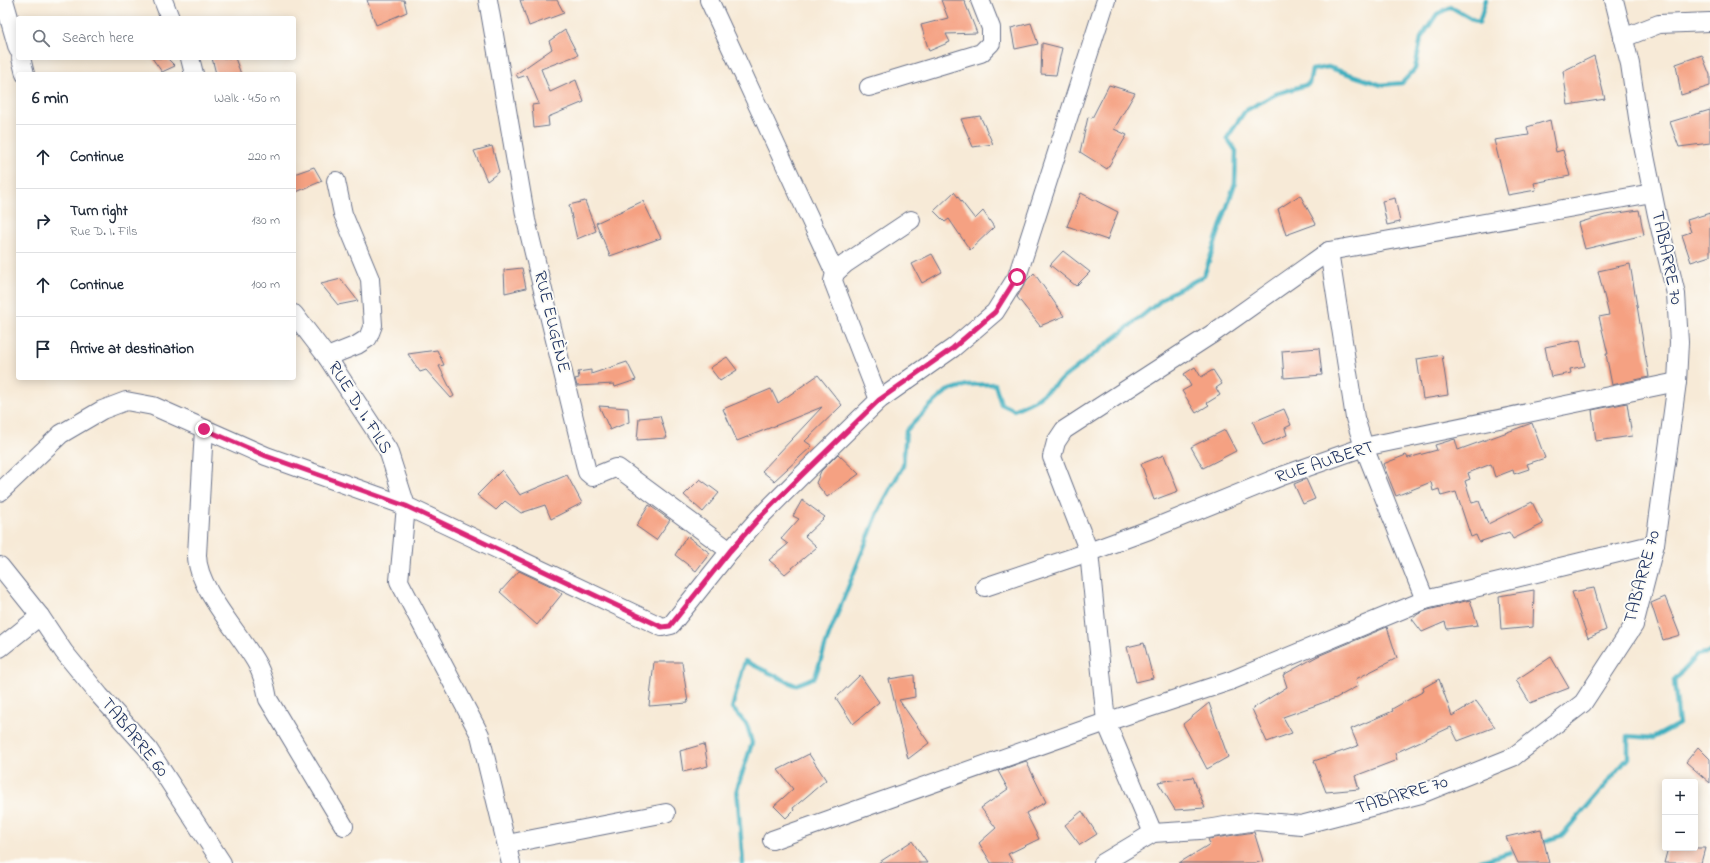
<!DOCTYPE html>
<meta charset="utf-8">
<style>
body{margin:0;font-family:"Indie Flower",sans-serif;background:#f2f2f3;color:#1f2937}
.controls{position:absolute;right:12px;bottom:12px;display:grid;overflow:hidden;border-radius:4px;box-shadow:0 2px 10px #0003}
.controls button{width:36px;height:36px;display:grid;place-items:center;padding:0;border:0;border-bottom:1px solid #e0e1e3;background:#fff;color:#1f2937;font:20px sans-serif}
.stop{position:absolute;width:12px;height:12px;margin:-9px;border:3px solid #db2777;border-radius:50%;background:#fff}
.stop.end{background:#db2777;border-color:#fff;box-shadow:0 1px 4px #0008}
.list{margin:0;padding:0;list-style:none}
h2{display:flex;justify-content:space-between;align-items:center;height:52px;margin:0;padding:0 16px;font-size:17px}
h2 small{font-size:13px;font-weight:400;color:#747a83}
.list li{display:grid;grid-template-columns:26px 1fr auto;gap:12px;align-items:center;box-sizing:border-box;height:64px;padding:0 16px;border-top:1px solid #e0e1e3}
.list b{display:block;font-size:15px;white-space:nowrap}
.list p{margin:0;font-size:13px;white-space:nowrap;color:#747a83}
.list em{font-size:13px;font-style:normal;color:#747a83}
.icon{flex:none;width:22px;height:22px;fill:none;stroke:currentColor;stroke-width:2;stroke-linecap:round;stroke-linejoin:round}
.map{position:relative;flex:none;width:1710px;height:863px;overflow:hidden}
.search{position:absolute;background:#fff;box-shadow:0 2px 10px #0003;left:16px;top:16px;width:280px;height:44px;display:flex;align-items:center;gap:10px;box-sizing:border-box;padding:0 14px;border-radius:4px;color:#747a83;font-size:15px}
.panel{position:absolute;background:#fff;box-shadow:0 2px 10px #0003;left:16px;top:72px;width:280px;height:308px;border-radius:4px}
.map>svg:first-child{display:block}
</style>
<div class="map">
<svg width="1710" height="863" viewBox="0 0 1710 863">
<rect width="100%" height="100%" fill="#fdfcf7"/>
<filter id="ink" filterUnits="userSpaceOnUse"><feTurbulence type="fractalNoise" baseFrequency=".025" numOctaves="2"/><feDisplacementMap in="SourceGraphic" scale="8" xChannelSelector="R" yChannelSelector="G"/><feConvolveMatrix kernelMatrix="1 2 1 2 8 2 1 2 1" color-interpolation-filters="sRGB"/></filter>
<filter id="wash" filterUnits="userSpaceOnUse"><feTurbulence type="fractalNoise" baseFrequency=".012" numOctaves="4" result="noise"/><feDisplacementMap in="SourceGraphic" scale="16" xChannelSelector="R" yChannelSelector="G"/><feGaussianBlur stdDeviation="0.9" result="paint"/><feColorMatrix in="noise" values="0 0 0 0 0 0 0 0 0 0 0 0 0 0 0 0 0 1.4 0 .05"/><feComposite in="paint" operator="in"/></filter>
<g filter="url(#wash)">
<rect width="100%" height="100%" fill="#f7ead7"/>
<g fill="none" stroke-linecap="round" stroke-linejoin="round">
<!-- stream -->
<g stroke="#41afbf" stroke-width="4.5">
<polyline points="1539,843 1563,835 1628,758 1628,736 1653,738 1679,724 1674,680 1697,655 1710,652"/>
<polyline points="743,863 737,789 752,743 747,725 732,708 745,661 795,685 815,677 829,635 879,510 903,466 906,431 930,406 947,391 967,385 995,384 1001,404 1014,410 1035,400 1117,336 1169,294 1204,276 1235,183 1236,151 1227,138 1245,111 1276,94 1309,84 1312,70 1328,67 1381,85 1402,83 1415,69 1421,38 1437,14 1451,7 1479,23 1486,0"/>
<polyline points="1475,863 1517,850"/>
</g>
</g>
<g id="blocks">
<!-- building -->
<g fill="#f5a182">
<polygon points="367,0 404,0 407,12 376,25"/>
<polygon points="520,0 557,0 564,13 529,26"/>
<polygon points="941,0 964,0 977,33 946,34 950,42 929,51 921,25 948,18"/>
<polygon points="1031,23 1038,44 1015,49 1011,28"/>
<polygon points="565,30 578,55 541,69 550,92 576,80 584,102 548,117 549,126 534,128 532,105 539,104 527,75 518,78 516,74 552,49 549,41"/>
<polygon points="1042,43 1062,48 1056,75 1041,74"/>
<polygon points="1702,55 1710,75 1710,86 1681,95 1676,64"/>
<polygon points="1594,56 1605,99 1568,105 1563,71"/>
<polygon points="152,58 167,58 175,66 162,72"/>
<polygon points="212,58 235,58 241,74 216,74"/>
<polygon points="1109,85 1135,93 1114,129 1127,135 1107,169 1080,152 1088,117 1092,118"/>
<polygon points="1710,110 1710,143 1679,147 1670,122"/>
<polygon points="980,116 993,144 973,147 961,119"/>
<polygon points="1550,120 1556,152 1563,150 1570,176 1534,183 1536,190 1508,195 1494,140 1529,135 1527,127"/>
<polygon points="492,146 499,172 487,181 474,151"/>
<polygon points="314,167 322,181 294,193 294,174"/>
<polygon points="954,192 975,219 983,211 994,227 970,250 949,219 945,222 934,211"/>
<polygon points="1081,193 1118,212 1107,240 1067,226"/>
<polygon points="1300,195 1316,224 1286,235 1278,209"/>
<polygon points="1395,198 1400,222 1387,225 1382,201"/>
<polygon points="585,201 596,231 577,239 569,205"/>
<polygon points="643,201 661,238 610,256 596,223"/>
<polygon points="1639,210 1644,235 1585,249 1578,223 1605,215"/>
<polygon points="1710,213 1710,256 1691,262 1682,235 1691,232 1687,220"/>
<polygon points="1063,251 1090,272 1076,286 1050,265"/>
<polygon points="932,254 942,272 922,283 912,264"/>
<polygon points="1630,264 1649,377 1612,385 1606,354 1608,354 1599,317 1609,315 1598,271"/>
<polygon points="522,268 526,288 505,293 504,270"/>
<polygon points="1034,273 1064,316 1040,326 1017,297 1027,280"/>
<polygon points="341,279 358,301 338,305 321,284"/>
<polygon points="1580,340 1585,366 1570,369 1571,373 1551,377 1545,347"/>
<polygon points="1319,348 1322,375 1284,378 1282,351"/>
<polygon points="437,350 444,365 439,366 454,396 451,398 426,370 420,372 408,354"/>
<polygon points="1442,355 1448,395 1423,399 1417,359"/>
<polygon points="727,357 737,370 720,381 710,368"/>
<polygon points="627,362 636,380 615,387 614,384 577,386 575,379 579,378 578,372 591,370 591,374"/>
<polygon points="1195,367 1201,377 1213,370 1222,384 1216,388 1220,395 1207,403 1209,405 1196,413 1182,391 1191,386 1184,374"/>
<polygon points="818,375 842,405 805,441 812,446 774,481 762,471 822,407 737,441 723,409 771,389 778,403"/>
<polygon points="1627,403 1632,436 1596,441 1592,410"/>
<polygon points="599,406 628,408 629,422 610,430"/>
<polygon points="1284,409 1291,425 1285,428 1287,435 1263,445 1253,422"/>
<polygon points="660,416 667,438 637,440 639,418"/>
<polygon points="1532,423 1545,458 1527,464 1529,469 1514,474 1513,470 1495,477 1491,464 1468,473 1470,479 1465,481 1472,503 1479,501 1488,524 1532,502 1543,524 1513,539 1509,532 1479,542 1476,535 1471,537 1456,492 1441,496 1439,489 1433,491 1431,482 1396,496 1383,464 1406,455 1408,458 1437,450 1435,445 1455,439 1458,450"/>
<polygon points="1225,430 1236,451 1203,468 1191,447"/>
<polygon points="838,454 859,474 827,497 816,483 821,471"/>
<polygon points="1164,455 1178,491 1154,500 1141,464"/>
<polygon points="502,470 520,495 567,475 582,503 551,519 545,505 521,513 505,501 496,510 477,495"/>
<polygon points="700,479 719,493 703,512 684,495"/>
<polygon points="1306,479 1315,499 1303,504 1294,484"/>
<polygon points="802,500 825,517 805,536 817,547 785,574 769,560 788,544 781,539 799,519 793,516"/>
<polygon points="649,505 670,520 656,540 636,526"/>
<polygon points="687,536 710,553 696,571 675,555"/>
<polygon points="519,571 555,588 562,594 537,625 500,592"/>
<polygon points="1594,588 1606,630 1588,638 1572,592"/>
<polygon points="1534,590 1533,627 1501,630 1499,596"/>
<polygon points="1665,597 1680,635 1663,640 1651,603"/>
<polygon points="1470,600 1478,625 1447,629 1445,622 1422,632 1412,619 1418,614 1428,610"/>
<polygon points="1387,627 1397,658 1356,679 1358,686 1336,698 1283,717 1292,733 1267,742 1252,709 1287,687 1283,675 1318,656"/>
<polygon points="1144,643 1153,678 1136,682 1127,647"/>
<polygon points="1551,657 1569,688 1530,703 1516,680"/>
<polygon points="654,662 682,662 688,703 649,706"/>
<polygon points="860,675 879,702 853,724 836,698"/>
<polygon points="914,675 915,697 899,700 929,743 908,759 889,679"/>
<polygon points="1439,679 1452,716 1476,701 1495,727 1458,741 1451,727 1395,753 1397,760 1355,776 1359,789 1326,792 1314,761 1358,746 1351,729 1393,711 1392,709 1424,691 1423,688"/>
<polygon points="1209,703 1228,757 1207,769 1183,724"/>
<polygon points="704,744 708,766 683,772 680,751"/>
<polygon points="1698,747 1710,759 1710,783 1686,762"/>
<polygon points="809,754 826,780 793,808 794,810 786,818 774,806 793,789 778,770"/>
<polygon points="1026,761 1046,802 1026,813 1039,839 1008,854 1013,863 991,863 979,843 996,828 981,808 1008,789 998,771"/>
<polygon points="1193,777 1205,808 1175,810 1158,782"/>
<polygon points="1082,811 1097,834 1080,845 1065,825"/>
<polygon points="1541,829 1549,863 1518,863 1506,837"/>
<polygon points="1254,832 1263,861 1256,863 1179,863 1210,844 1208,839"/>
<polygon points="912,841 927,863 878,863"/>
<polygon points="1668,848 1705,848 1701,863 1664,863"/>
</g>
</g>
</g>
<g filter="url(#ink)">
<use href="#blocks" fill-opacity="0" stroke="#687088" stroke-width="1"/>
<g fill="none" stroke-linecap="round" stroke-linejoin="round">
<!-- minor casing -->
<g stroke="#687088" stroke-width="20">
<g id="minor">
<polyline points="4,0 18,49"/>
<polyline points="163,0 170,18"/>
<polyline points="488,0 526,220 587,472 593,477 615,468 618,468 730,551"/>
<polyline points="709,0 835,273 833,281 879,400"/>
<polyline points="1623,38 1659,24 1710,22"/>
<polyline points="21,58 25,74"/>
<polyline points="190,58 194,74"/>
<polyline points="869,87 981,53 991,43 991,28 980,0"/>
<polyline points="1329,251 1355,418 1364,447 1425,600"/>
<polyline points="835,273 845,264 911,220"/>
<polyline points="294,314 327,357 388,450 406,506 662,627 671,625 730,551 761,516 801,476 879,400 953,348 995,312 1017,277 1106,0"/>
<polyline points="327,357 357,345 368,338 373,325 370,279 343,214 336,181"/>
<path d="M204 429 197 555C197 589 240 633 257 664 263 676 266 687 268 699L344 826"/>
<polyline points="0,492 61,434 102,410 126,401 153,406 266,456 406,506 399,581 480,735 511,863"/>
<polyline points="0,566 40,616 64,652 100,696 148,749 222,863"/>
<polyline points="985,587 1089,552 1149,530 1282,476 1364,447 1677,382"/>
<polyline points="0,648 40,616"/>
<polyline points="1153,833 1106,722 1089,552 1052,457 1056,442 1064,430 1212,334 1329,251 1652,193"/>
<polyline points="772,840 1106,722 1230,681 1425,600 1655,544"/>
<polyline points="507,844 666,813"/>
<polyline points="1103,863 1153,833 1200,830 1256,821 1301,825 1421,794 1513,757 1583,703 1634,625 1655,544 1677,382 1679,342 1676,294 1657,215 1640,131 1630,64 1614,0"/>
</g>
</g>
<!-- minor -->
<use href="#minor" stroke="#fff" stroke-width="18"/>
</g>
</g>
<g fill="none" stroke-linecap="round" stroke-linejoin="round" filter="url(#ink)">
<!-- route -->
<polyline stroke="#db2777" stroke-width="5" points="204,429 266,456 406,506 662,627 670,626 730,551 761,516 801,476 879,400 953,348 995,312 1017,277"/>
</g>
<g text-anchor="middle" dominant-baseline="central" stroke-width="4" stroke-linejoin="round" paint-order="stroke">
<!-- street labels -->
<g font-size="18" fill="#1b2f5e" stroke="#fdfcf7">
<text transform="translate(1666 258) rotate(78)">TABARRE 70</text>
<text transform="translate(551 322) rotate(76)">RUE EUGÈNE</text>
<text transform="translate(359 408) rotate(58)">RUE D. I. FILS</text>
<text transform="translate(1325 463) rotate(-18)">RUE AUBERT</text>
<text transform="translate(1643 577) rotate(-75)">TABARRE 70</text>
<text transform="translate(134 738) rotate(51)">TABARRE 60</text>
<text transform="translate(1402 796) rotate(-17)">TABARRE 70</text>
</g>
</g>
</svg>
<div class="controls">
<button>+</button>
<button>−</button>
</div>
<div class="stop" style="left:1017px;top:277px"></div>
<div class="stop end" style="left:204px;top:429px"></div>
<div class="search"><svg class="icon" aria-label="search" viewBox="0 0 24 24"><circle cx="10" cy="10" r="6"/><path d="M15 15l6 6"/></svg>Search here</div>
<section class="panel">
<h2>6 min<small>Walk · 450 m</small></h2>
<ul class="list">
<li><svg class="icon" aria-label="ahead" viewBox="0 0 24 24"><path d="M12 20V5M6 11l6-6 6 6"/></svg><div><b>Continue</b></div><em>220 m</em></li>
<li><svg class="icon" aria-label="right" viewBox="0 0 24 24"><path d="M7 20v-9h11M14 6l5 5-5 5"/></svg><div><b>Turn right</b><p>Rue D. I. Fils</p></div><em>130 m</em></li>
<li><svg class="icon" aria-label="ahead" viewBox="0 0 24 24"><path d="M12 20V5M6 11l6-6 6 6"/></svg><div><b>Continue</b></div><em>100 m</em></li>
<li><svg class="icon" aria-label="arrive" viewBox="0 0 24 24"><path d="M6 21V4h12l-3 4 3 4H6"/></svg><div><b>Arrive at destination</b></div></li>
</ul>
</section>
</div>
